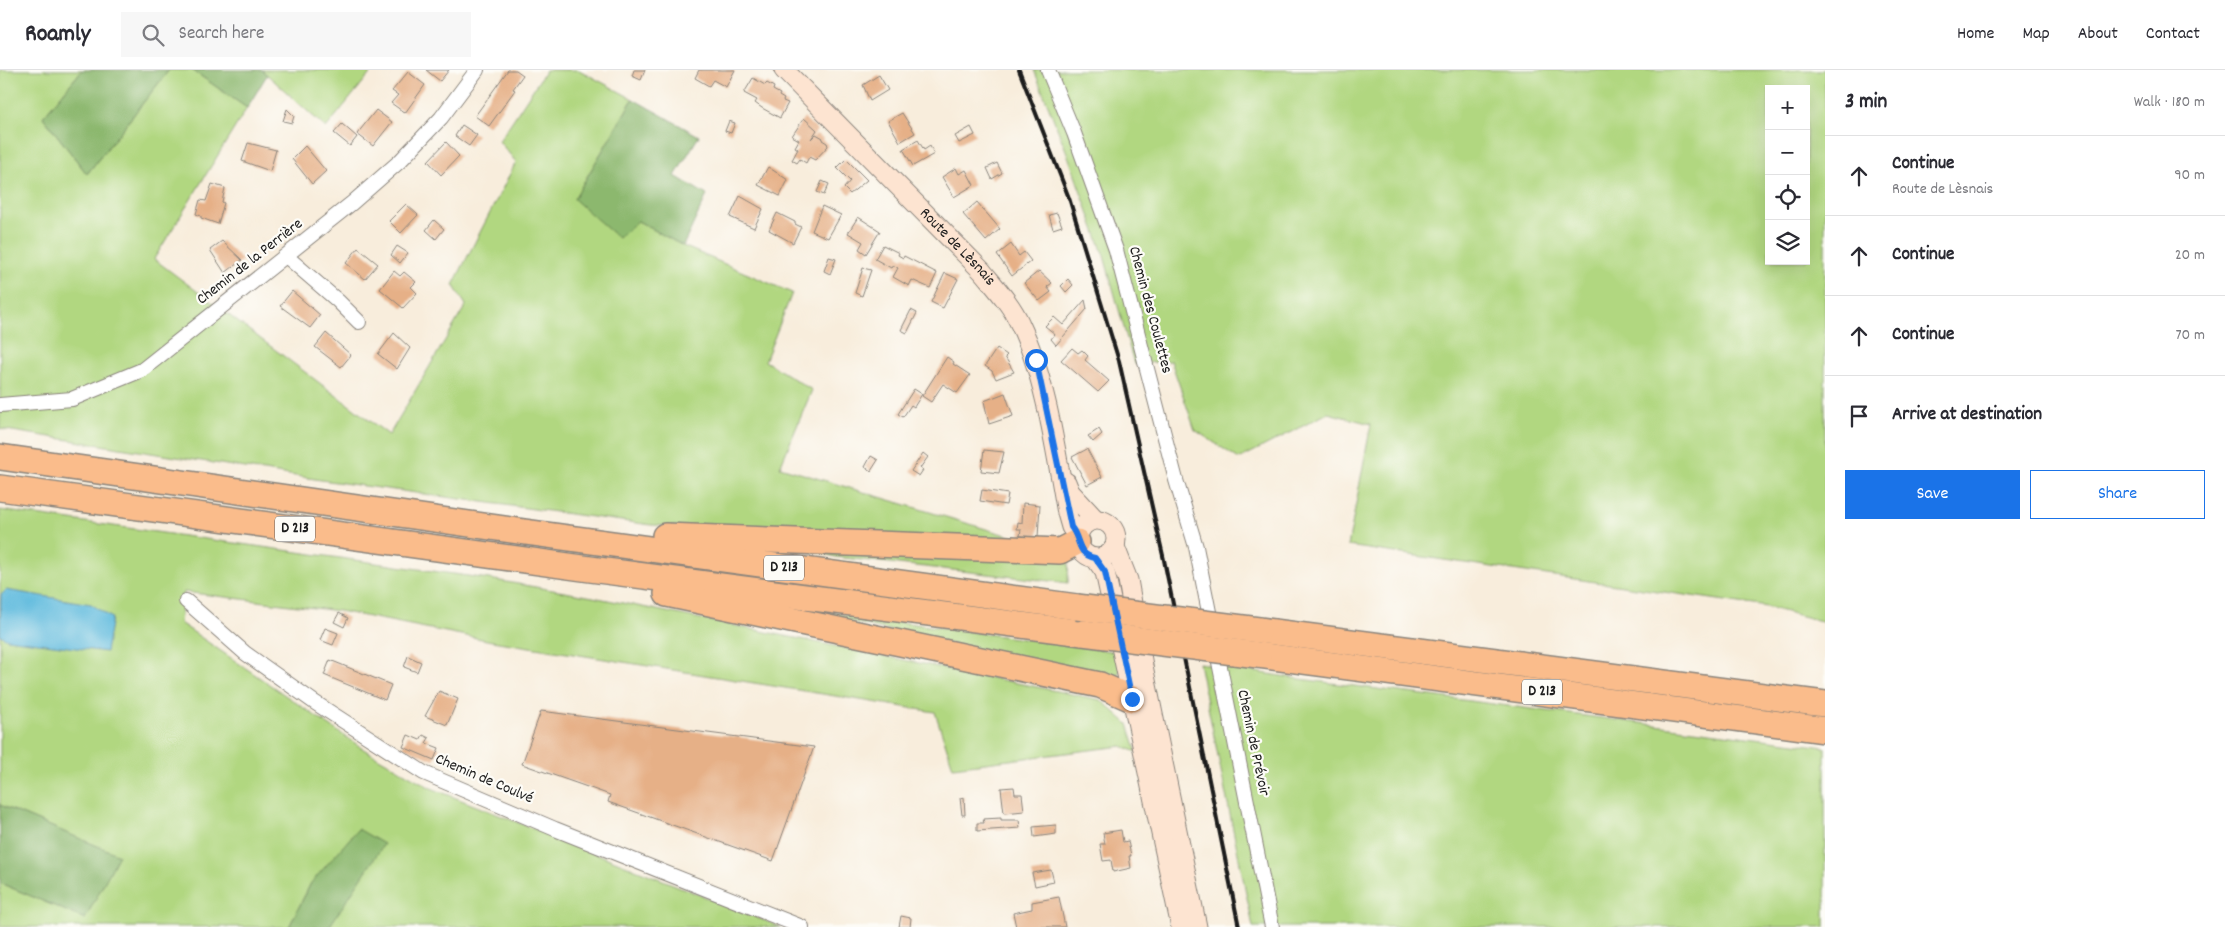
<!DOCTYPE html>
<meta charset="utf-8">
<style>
body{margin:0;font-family:Dekko,sans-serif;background:#f7f7f7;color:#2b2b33}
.controls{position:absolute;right:15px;top:15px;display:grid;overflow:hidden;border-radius:0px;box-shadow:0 5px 20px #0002}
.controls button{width:45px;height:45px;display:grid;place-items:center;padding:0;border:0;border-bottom:1px solid #e1e1e2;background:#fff;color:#2b2b33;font:25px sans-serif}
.stop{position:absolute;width:15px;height:15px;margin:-11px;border:4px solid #1a73e8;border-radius:50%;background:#fff}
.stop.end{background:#1a73e8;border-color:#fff;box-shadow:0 1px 5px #0008}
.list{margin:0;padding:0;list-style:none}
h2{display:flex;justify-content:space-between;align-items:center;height:65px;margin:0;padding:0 20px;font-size:21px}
h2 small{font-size:16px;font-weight:400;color:#7c7c81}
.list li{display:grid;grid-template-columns:32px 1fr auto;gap:15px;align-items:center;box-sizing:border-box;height:80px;padding:0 20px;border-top:1px solid #e1e1e2}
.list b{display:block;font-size:19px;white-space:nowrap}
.list p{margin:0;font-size:16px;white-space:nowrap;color:#7c7c81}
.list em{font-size:16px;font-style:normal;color:#7c7c81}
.actions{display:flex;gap:10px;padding:15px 20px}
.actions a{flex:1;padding:11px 0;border:1px solid #1a73e8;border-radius:0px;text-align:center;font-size:18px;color:#1a73e8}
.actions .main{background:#1a73e8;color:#fff}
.icon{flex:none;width:28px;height:28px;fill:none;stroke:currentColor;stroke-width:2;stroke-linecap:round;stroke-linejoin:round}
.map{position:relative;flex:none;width:1825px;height:857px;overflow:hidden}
header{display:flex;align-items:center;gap:30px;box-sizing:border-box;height:70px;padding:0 25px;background:#fff;border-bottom:1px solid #e1e1e2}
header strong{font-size:24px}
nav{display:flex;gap:28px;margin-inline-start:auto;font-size:18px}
.search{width:350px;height:45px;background:#f7f7f7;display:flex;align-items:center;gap:12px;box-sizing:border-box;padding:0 18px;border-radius:0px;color:#7c7c81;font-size:19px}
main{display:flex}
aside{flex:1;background:#fff}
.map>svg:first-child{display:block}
</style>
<header>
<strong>Roamly</strong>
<div class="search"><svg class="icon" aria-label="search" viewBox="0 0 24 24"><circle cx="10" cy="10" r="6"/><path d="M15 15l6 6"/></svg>Search here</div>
<nav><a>Home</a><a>Map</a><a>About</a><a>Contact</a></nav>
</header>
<main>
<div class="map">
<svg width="1825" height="857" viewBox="0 0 1825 857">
<rect width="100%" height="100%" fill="#fdfcf7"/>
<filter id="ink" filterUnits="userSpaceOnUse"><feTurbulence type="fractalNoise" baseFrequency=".02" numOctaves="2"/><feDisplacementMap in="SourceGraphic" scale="10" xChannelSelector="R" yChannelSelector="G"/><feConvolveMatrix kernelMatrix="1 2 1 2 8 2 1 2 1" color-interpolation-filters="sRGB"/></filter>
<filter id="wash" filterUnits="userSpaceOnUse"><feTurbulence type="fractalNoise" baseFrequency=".0096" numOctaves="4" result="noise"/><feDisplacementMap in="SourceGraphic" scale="20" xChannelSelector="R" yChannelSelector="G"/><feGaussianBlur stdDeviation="1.12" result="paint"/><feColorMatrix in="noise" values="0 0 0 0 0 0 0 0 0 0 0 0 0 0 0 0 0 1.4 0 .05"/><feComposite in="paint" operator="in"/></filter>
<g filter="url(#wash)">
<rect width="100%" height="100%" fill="#f8eddc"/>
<!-- green -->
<g fill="#b1d780" stroke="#667a4e" fill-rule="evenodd">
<polygon points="0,0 82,0 43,47 87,104 169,0 192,0 247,38 154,189 389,365 466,235 453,215 516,92 499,71 546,0 579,0 633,29 574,129 638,151 683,176 792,223 765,291 812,320 780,397 1069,484 1068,513 836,487 747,460 651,455 321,410 0,359"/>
<polygon points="262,0 373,0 326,58"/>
<path d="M1034 0H1825V552L1767 537 1348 476 1371 354 1328 343 1239 389 1195 360 1171 291 1134 294 1104 186 1067 83ZM1769 19H1806V191H1769Z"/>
<polygon points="0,440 489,509 593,527 1101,630 1128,654 1137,682 1122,676 953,697 935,642 492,571 339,541 184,522 180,553 365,680 431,718 781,857 329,857 339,840 311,813 289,857 0,857 0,813 84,848 118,785 0,735"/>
<polygon points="775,535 1118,582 1121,599 1114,610"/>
<polygon points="1199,593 1300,609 1825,677 1825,857 1253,857"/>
</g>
<!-- forest -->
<g fill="#8cb86e" stroke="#546a45">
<polygon points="82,0 169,0 87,104 43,47"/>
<polygon points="192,0 262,0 267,5 247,38"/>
<polygon points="633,29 699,66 675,106 707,125 683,176 638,151 618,168 574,129"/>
<polygon points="0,735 119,785 85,849 0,813"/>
<polygon points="358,759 384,774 329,857 289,857 311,813"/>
</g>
<!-- water -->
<polygon fill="#60bbde" stroke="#3e6c7d" points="6,520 91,534 112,548 106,582 7,569 0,565 1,525"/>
<g id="blocks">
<!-- building -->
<g fill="#e6b087">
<polygon points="426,0 449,0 440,11"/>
<polygon points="508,0 516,0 523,5 513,19 515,20 489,56 475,46"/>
<polygon points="634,0 645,0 641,10 632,6"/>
<polygon points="699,0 735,0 726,17 713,10 709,16 695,8"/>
<polygon points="408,2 425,15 405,43 391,33 398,25 392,21"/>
<polygon points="879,5 888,20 870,31 863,15"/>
<polygon points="753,8 765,15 767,13 774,17 773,20 780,24 779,26 784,29 783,31 788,33 780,48 762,38 755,33 757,30 744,23"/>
<polygon points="287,39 294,46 292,53 283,51"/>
<polygon points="376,40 392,52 373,76 357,64"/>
<polygon points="902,43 915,63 900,72 888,51"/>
<polygon points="804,48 817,60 811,69 816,64 823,68 822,70 827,73 828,76 815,90 809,87 806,93 800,89 797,93 792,90 798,79 795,77 799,70 792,66"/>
<polygon points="729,51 735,53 731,63 725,61"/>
<polygon points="342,54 357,67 350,76 334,63"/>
<polygon points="462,55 477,65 469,76 455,66"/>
<polygon points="971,57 975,65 959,73 955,66"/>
<polygon points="918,70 924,80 930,76 934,84 913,96 903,79"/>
<polygon points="446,72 459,86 441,105 428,91"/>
<polygon points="248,73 276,80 270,101 242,91"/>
<polygon points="305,76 326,101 312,114 292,89"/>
<polygon points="846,89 867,110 850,124 844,118 850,111 837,98"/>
<polygon points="997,93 1002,103 992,109 987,98"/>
<polygon points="768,97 788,110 780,126 758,115"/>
<polygon points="956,98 959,104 966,100 974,115 954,127 942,107"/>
<polygon points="822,111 829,114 824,125 817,122"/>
<polygon points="212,114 225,118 222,132 224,133 218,154 201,148 201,146 196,144 200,130 206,131"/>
<polygon points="740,126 763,139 754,158 730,147"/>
<polygon points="977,132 1000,159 986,171 963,144"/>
<polygon points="406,134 418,145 401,163 389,151"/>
<polygon points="822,136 841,145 828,168 812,161"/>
<polygon points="777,143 795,152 795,154 801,157 793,173 769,160"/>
<polygon points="1057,143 1062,156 1053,159 1049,145"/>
<polygon points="858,147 880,161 866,184 859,179 863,172 848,163"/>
<polygon points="434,150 444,159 436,169 426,160"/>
<polygon points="222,171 242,190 225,203 210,180"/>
<polygon points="1011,174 1019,186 1024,182 1031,191 1012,206 997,185"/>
<polygon points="883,175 899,183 898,185 903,188 904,186 937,203 930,218 912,210 909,216 893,207 898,198 893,195 891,198 875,189"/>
<polygon points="397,176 408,183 400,193 391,185"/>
<polygon points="358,178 378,194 365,209 346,193"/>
<polygon points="829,187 836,189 830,204 824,201"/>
<polygon points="863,198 871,200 862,226 855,223"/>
<polygon points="394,201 400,206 404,202 416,212 411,217 417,223 403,238 380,219"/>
<polygon points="1039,201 1052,213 1047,217 1051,222 1039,231 1024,213"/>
<polygon points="945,203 958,209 943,238 931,232"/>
<polygon points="1068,209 1073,215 1066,222 1061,216"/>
<polygon points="292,221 320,245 310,258 280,236"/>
<polygon points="1085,230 1087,239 1056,275 1051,269 1055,264 1045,256 1054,247 1063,255"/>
<polygon points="911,240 917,243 907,263 901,260"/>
<polygon points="326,263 351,285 341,297 315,277"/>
<polygon points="394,263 410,278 397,299 378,284"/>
<polygon points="997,278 1007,285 1005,287 1014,302 996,309 992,301 985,296"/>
<polygon points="1072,278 1078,283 1082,280 1088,286 1085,290 1109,311 1098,322 1061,290"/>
<polygon points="947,287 954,292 953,294 970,305 957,323 943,314 931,332 922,326"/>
<polygon points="914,319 922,324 914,337 911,335 903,347 898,344"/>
<polygon points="1005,323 1013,346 989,354 984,331"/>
<polygon points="1099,359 1102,364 1093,372 1088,366"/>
<polygon points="1087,379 1102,407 1087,415 1072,387"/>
<polygon points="984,380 1004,382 999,403 981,401"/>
<polygon points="923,383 928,387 920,398 923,400 919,406 911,401"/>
<polygon points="871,386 878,390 871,401 865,397"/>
<polygon points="982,420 1008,424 1006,435 980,431"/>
<polygon points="1023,433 1040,435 1038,467 1020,466 1021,459 1017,459 1018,452 1022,453"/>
<polygon points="339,543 348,548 344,557 334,552"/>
<polygon points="325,558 338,563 333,575 320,570"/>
<polygon points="408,586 421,592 417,602 404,597"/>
<polygon points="330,590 391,615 385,630 324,605"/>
<polygon points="439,621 458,629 447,655 425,646"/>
<polygon points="541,641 814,677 773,791 608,732 610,725 522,694"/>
<polygon points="408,665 420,670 423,665 429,668 426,673 439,678 434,690 403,677"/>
<polygon points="1014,717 1015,724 1022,724 1024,741 1004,743 1001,718"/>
<polygon points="964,727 965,745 962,745 960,728"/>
<polygon points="1001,748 1001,750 1019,750 1020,758 977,761 977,753 984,753 983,749"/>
<polygon points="1056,755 1056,764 1034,767 1033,757"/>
<polygon points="1121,760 1123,772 1128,771 1131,786 1129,786 1131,798 1113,802 1111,790 1103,791 1100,774 1105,774 1103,763"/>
<polygon points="1051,800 1054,812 1035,816 1032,803"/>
<polygon points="1059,827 1065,857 1016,857 1013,843 1032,839 1032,832"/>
<polygon points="901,846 911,848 910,857 899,857"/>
</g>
</g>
</g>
<g filter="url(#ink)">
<use href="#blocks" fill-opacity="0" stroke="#8a847c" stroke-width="1"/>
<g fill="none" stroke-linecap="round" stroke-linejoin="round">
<!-- street casing -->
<g stroke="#8a847c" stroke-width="16">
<g id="street">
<polyline points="1048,0 1074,63 1116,180 1176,410 1196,477 1272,857"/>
<polyline points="286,186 338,231 359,252"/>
<polyline points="0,335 72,329 142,300 352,133 400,91 441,48 477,0"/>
<polyline points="186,531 245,583 314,632 424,703 555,759 802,857"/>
</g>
</g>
<!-- secondary casing -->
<g stroke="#8a847c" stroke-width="21">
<g id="secondary">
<path id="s1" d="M784 0 982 201C995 217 1011 234 1020 254 1046 308 1056 383 1067 443L1071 457 1077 465"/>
<polyline points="1066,412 1070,422 1095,449"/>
<circle cx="1097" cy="469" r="19"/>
<polyline points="1115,477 1128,510 1143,596 1197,857"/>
<polyline points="1095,488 1105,502 1110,525 1181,857"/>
</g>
</g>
<!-- highway casing -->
<g stroke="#8a847c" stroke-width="28">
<g id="highway">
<polyline points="0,387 525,462 1077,537"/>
<polyline points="0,418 590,499 1083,563"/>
<polyline points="665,466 1060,481 1077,472"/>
<polyline points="667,524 1100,615 1132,629"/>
<polyline points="1259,560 1825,634"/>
<polyline points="1258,585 1825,660"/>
</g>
</g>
<!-- street -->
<use href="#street" stroke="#fff" stroke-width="14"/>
<!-- secondary -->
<use href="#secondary" stroke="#fde4d1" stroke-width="19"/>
<!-- highway -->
<use href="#highway" stroke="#fabc8b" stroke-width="25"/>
<!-- rail -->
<polyline stroke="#1c1c1c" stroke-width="4" points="1019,0 1069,128 1119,291 1164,490 1239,857"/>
<!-- highway-bridge casing -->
<g stroke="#8a847c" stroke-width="28" stroke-linecap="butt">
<g id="highway-bridge">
<polyline points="1077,537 1259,560"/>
<polyline points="1083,563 1258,585"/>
</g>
</g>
<!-- highway-bridge -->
<use href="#highway-bridge" stroke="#fabc8b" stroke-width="25"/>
</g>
</g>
<g fill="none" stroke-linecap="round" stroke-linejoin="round" filter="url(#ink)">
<!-- route -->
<path stroke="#1a73e8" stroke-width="6" d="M1036 290 1071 457C1081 469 1076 484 1095 488L1105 502 1132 629"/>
</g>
<g text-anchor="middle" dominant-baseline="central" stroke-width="4.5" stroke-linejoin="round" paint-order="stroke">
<!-- shield labels -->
<g fill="#fdfcf7" stroke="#605f5e" stroke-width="1">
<rect x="275" y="446.5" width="40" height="25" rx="4"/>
<rect x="764" y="485.5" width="40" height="25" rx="4"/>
<rect x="1522" y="609.5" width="40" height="25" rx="4"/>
</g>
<g font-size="15" font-weight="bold" fill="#1c1c1c">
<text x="295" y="459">D 213</text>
<text x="784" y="498">D 213</text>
<text x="1542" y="622">D 213</text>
</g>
<!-- street labels -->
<g font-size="16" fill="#1c1c1c" stroke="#fdfcf7">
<text stroke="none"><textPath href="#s1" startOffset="248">Route de Lèsnais</textPath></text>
<text transform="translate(250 192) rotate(-38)">Chemin de la Perrière</text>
<text transform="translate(1150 240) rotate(75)">Chemin des Coulettes</text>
<text transform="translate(1253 673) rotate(78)">Chemin de Prévoir</text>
<text transform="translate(484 709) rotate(23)">Chemin de Coulvé</text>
</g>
</g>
</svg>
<div class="controls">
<button>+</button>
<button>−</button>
<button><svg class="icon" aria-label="locate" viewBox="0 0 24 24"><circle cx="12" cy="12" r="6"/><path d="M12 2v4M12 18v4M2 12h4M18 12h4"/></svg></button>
<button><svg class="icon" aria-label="layers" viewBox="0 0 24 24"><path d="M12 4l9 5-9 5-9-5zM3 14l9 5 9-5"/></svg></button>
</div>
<div class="stop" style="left:1036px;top:290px"></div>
<div class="stop end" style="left:1132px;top:629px"></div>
</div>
<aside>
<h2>3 min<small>Walk · 180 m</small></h2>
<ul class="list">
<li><svg class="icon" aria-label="ahead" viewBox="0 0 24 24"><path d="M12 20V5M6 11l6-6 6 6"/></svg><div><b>Continue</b><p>Route de Lèsnais</p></div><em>90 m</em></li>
<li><svg class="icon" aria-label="ahead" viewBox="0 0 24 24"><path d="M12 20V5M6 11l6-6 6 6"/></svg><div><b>Continue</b></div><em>20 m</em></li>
<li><svg class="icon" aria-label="ahead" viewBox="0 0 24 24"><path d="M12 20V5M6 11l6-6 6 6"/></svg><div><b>Continue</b></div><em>70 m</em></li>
<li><svg class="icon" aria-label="arrive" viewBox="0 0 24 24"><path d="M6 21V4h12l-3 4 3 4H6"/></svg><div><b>Arrive at destination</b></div></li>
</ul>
<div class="actions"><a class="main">Save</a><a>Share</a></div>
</aside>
</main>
